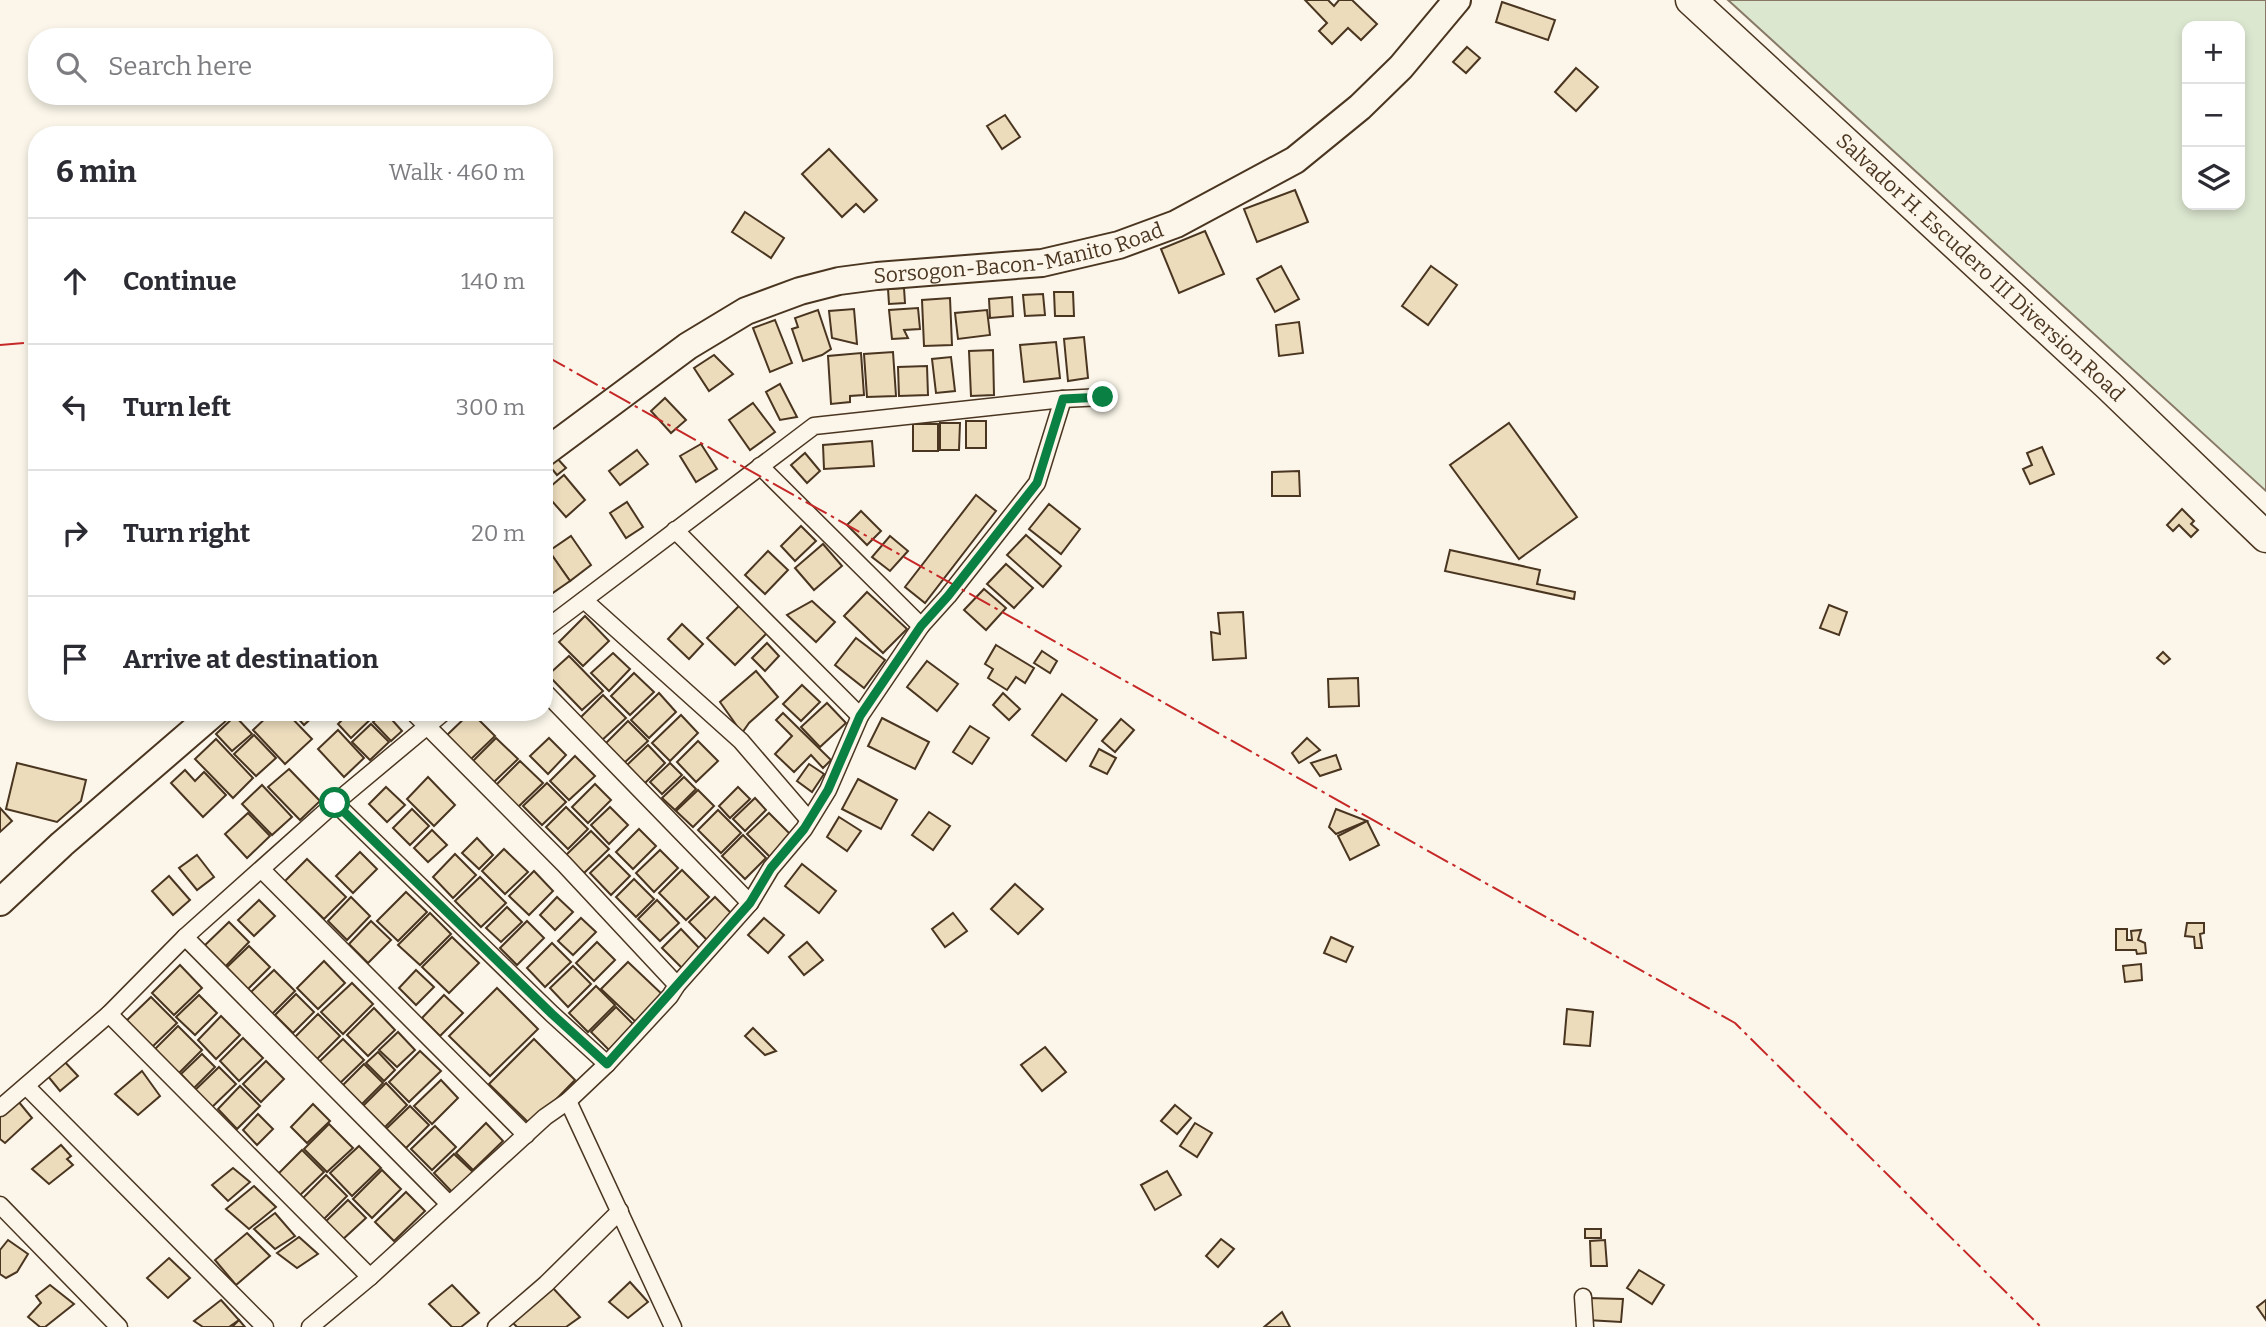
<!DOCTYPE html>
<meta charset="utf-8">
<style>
body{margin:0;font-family:Bitter,serif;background:#f2f2f3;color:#2b2b33}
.controls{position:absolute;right:21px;top:21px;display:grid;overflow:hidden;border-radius:14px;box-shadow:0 4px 10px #0003}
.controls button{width:63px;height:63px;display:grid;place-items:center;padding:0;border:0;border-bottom:2px solid #e1e1e2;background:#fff;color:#2b2b33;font:35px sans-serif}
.stop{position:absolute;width:21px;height:21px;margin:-16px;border:5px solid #0b8043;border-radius:50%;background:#fff}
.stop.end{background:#0b8043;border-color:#fff;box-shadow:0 2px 7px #0008}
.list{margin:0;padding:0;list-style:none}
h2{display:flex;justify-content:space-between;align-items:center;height:91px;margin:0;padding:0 28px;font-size:30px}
h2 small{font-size:23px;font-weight:400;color:#7c7c81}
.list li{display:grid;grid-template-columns:46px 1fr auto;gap:21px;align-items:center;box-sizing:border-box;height:126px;padding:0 28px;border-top:2px solid #e1e1e2}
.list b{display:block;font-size:26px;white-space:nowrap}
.list em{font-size:23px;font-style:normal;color:#7c7c81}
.icon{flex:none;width:38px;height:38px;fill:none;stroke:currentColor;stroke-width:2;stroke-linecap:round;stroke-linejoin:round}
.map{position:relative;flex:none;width:2266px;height:1327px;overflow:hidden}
.search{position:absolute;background:#fff;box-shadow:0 4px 10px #0003;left:28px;top:28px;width:525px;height:77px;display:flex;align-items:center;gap:18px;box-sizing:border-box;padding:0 24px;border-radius:28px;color:#7c7c81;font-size:26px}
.panel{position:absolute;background:#fff;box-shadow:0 4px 10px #0003;left:28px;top:126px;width:525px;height:595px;border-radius:28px}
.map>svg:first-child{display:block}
</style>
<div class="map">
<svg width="2266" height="1327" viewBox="0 0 2266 1327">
<rect width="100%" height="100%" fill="#fbf6e9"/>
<!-- green -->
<path fill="#dce7d0" stroke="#887966" stroke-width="2" fill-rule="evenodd" d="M1728 0H2266V491ZM2187 26H2240V205H2187Z"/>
<!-- building -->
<g fill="#ecdcbc" stroke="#4a3520" stroke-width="2">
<polygon points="1305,0 1328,0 1334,6 1339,0 1352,0 1377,24 1361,40 1348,28 1332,44 1319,31 1327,23"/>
<polygon points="1502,2 1555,20 1548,40 1496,22"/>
<polygon points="1467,47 1480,58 1466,73 1453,62"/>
<polygon points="1576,68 1598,87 1576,111 1555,92"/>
<polygon points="1005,115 1020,137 1002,149 987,126"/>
<polygon points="829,149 877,200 864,212 856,204 842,217 802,174"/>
<polygon points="1295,190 1308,222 1257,242 1244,209"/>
<polygon points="745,212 784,238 771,258 732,232"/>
<polygon points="1205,231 1224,274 1179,293 1161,249"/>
<polygon points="1281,266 1299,299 1275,312 1257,279"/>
<polygon points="1431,266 1457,285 1428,325 1402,306"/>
<polygon points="904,288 905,303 889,304 888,289"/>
<polygon points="1054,292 1073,292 1074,316 1055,316"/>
<polygon points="1043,294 1045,315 1025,316 1023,295"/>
<polygon points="1012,297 1013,316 990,318 989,299"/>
<polygon points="950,298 952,345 924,346 922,300"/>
<polygon points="918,308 920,329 904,330 908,338 892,339 889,310"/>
<polygon points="854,309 857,344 832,338 829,311"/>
<polygon points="818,310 831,349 822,355 803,361 792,329 798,327 795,318"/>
<polygon points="987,310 990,335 958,339 955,313"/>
<polygon points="775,320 792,363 770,372 753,328"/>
<polygon points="1299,322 1303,353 1279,356 1276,325"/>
<polygon points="1084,337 1088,378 1068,381 1064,339"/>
<polygon points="1056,342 1060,378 1024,382 1020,345"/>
<polygon points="993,350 994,395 971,396 969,351"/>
<polygon points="893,352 896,396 867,397 864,354"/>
<polygon points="861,353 864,395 850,396 850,402 831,404 828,356"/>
<polygon points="714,355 733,374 709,391 694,368"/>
<polygon points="951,357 955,391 936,393 932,359"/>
<polygon points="927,366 928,395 899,396 898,367"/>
<polygon points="780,384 797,417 780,420 766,392"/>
<polygon points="665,398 686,420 671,433 651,411"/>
<polygon points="753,403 775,432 750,450 729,420"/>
<rect x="966" y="421" width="20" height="27"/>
<polygon points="940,423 960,423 959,450 940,450"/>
<polygon points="1509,423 1577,517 1519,559 1450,465"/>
<rect x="913" y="424" width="25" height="27"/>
<polygon points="872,441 874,466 824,469 823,445"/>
<polygon points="701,444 717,469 696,482 680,456"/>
<polygon points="2042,447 2054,474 2030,484 2023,469 2032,465 2027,453"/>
<polygon points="637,450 648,464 620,485 609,471"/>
<polygon points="805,453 820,471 807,483 791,465"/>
<polygon points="555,456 566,468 557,475 547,463"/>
<polygon points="1299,471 1300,496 1272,496 1272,472"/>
<polygon points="564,475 585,500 566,517 544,492"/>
<polygon points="976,495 996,511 925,603 905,587"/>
<polygon points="627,502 643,527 626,538 610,513"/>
<polygon points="1049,504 1080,529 1061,554 1029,529"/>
<polygon points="2182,509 2194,521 2191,524 2198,530 2191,537 2179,525 2173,531 2167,525"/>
<polygon points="861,511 881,531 867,545 847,525"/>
<polygon points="801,526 816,541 795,561 781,546"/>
<polygon points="1026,535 1061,566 1043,587 1007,555"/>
<polygon points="571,536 591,565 570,581 549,551"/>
<polygon points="890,536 908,551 890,571 872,557"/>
<polygon points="823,544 842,566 814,590 795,568"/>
<polygon points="1450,550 1540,570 1537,584 1575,592 1574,599 1445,571"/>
<polygon points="549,551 570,581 544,599 544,555"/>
<polygon points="768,551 788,570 765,594 745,575"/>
<polygon points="1006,564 1033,588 1014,608 987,584"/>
<polygon points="984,589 1006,608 986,630 964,610"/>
<polygon points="867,592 907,629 883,653 844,616"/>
<polygon points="812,601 835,622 816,642 787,615"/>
<polygon points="1829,605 1847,612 1839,635 1820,628"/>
<polygon points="739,606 767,633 735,665 707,638"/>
<polygon points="1243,612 1246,658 1213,660 1211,632 1220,634 1218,613"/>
<polygon points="585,616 609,641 583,666 559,642"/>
<polygon points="682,624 703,644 689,659 668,639"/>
<polygon points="856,638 885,660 864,688 835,665"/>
<polygon points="767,643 779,656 765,671 752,658"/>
<polygon points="996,645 1034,668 1025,683 1016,677 1007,690 988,678 993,669 985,664"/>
<polygon points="1042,651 1057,661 1050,673 1034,663"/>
<polygon points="2163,652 2170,659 2164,664 2157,658"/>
<polygon points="613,653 630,669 609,691 591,673"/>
<polygon points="569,656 603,691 582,710 548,675"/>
<polygon points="927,661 958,684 937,711 907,687"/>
<polygon points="756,671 778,697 749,723 742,733 720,702"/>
<polygon points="634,673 654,692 630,715 611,696"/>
<polygon points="1358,678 1359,706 1329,707 1328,679"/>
<polygon points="802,685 820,702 801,721 783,704"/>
<polygon points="659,693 676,712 649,738 631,720"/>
<polygon points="1003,693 1020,709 1009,720 993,705"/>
<polygon points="1062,694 1097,720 1066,761 1032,735"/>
<polygon points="603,695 626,718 600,742 578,720"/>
<polygon points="827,703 846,723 820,747 801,727"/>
<polygon points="272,712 286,712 312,739 285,764 253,730"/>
<polygon points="292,712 318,712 304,725"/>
<polygon points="350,712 378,712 351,738 338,724"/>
<polygon points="385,712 402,731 391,741 373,722"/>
<polygon points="471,712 495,736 470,760 446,736"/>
<polygon points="783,713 831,760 823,768 811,755 794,772 775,754 792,736 776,720"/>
<polygon points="681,715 698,733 670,761 652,743"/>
<polygon points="235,716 252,734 232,751 216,734"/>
<polygon points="882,718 929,742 915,769 868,746"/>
<polygon points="1121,719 1134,730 1115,752 1102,741"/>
<polygon points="628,721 648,741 623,764 604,745"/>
<polygon points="371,724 389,742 370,760 352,742"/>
<polygon points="970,726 989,738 972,764 953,752"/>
<polygon points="338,730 364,758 344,777 318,749"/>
<polygon points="254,735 276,758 256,776 234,754"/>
<polygon points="496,738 518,759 494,782 473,761"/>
<polygon points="549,738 566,755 548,774 530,756"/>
<polygon points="1307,738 1320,750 1299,763 1292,753"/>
<polygon points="216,739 253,778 233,798 195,759"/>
<polygon points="698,741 718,761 696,782 677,762"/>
<polygon points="648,745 665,763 644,784 626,766"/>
<polygon points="1099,749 1116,758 1107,774 1090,766"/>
<polygon points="1336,755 1341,769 1320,776 1311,763"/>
<polygon points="575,756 595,776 569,800 550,781"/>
<polygon points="520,761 543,783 516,809 494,787"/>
<polygon points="17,763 86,780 81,801 57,822 6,809"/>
<polygon points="670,763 682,775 662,794 650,782"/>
<polygon points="809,764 824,774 812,792 797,781"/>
<polygon points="289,769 320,801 300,820 268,787"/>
<polygon points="185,770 195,781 204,772 226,795 203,817 171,783"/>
<polygon points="428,777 455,805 434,826 407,799"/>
<polygon points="684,777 696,789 675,810 662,798"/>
<polygon points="858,779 897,800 881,829 842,809"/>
<polygon points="547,783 566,802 542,825 523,806"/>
<polygon points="595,784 611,800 588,823 572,807"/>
<polygon points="262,785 292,817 272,835 242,804"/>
<polygon points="386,787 405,805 387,822 369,804"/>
<polygon points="738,787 750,799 730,818 719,806"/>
<polygon points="698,790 714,806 693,827 676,811"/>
<polygon points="755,798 766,810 745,831 733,819"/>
<polygon points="566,807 588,829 568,849 546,827"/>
<polygon points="610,807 628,825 609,844 591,825"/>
<polygon points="0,808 12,821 0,832"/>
<polygon points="412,809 429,826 410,845 393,828"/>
<polygon points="1336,809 1367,821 1336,834 1329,827"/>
<polygon points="718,810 741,833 721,853 698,830"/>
<polygon points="929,812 950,826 933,850 912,835"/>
<polygon points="248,813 270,836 247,858 225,834"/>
<polygon points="769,813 792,836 770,857 747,834"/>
<polygon points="839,817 861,831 847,851 827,837"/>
<polygon points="1367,821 1379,845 1350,860 1338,836"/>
<polygon points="639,829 656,846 633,869 616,852"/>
<polygon points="432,830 447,845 428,862 414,848"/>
<polygon points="591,831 609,849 584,873 566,855"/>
<polygon points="743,835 766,858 745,879 722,856"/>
<polygon points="477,838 493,855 479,869 462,853"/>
<polygon points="504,849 528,872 505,894 482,871"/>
<polygon points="660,850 678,868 654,892 636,873"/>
<polygon points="360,852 377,869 353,893 336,876"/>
<polygon points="455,854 476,875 453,898 433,877"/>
<polygon points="197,855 214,877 197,890 179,868"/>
<polygon points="609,855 630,876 611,895 590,873"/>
<polygon points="307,859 346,897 324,919 285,881"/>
<polygon points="802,864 836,891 819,913 785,886"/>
<polygon points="682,870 709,897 686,920 659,893"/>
<polygon points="534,871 553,891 529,915 509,896"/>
<polygon points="169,876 190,900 173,915 152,891"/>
<polygon points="480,877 506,903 481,927 455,901"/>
<polygon points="634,879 654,899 636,917 616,897"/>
<polygon points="1015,884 1043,909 1018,934 991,909"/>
<polygon points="406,892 427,912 398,941 377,921"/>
<polygon points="351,897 370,916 347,940 328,921"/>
<polygon points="557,897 573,912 555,930 540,915"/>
<polygon points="715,897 735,917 709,942 689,922"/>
<polygon points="259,900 275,916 254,936 238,920"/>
<polygon points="657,900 679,923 660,941 638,919"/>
<polygon points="507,907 522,922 501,942 486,928"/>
<polygon points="430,913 451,934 420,965 398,945"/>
<polygon points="953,913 967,931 945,947 932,929"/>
<polygon points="581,918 596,932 573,955 558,941"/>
<polygon points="764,918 784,935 768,953 748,935"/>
<polygon points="371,921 391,940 368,963 349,944"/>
<polygon points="527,921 544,938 517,965 500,948"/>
<polygon points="229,922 249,942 223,969 202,948"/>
<polygon points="2187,923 2204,923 2204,933 2200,934 2202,948 2195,948 2194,937 2185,936"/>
<polygon points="681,929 701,950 682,968 662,948"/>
<polygon points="2116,929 2127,929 2127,940 2132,940 2131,931 2141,930 2138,940 2145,943 2146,953 2137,954 2136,950 2116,950"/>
<polygon points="452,937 479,963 449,993 422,967"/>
<polygon points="1331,937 1353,947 1346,962 1324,953"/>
<polygon points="597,942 615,960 594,981 576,963"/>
<polygon points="807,942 823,960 804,975 789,957"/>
<polygon points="552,943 571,962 545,987 527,968"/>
<polygon points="249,946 270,967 246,991 225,969"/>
<polygon points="324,961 345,983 318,1009 297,988"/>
<polygon points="628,962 665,997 638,1024 601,989"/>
<polygon points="2141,964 2142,980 2125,982 2123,966"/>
<polygon points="180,965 202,988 174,1015 152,993"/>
<polygon points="573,966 591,984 568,1007 550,988"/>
<polygon points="274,970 295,991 272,1014 251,992"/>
<polygon points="416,970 434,987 416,1005 399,988"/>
<polygon points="352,983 373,1004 343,1034 321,1012"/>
<polygon points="596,986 615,1005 588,1032 569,1013"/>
<polygon points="497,988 538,1029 490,1076 449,1036"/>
<polygon points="296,994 314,1012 293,1033 275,1015"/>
<polygon points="199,995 217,1013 195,1035 176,1017"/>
<polygon points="444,995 463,1013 440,1036 422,1018"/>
<polygon points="151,997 177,1023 150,1049 124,1023"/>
<polygon points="616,1007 638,1029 613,1054 591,1032"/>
<polygon points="374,1008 395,1030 368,1056 347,1035"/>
<polygon points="1567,1009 1593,1012 1590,1046 1564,1044"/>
<polygon points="318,1014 340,1036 315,1061 293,1039"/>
<polygon points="221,1016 240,1035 216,1059 198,1040"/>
<polygon points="178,1026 202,1050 178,1074 154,1050"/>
<polygon points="753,1028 776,1051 765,1055 745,1036"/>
<polygon points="398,1032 415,1050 397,1067 379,1050"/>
<polygon points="243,1038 263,1058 239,1081 220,1061"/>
<polygon points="343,1039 364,1060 338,1085 317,1064"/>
<polygon points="534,1039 575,1080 531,1125 489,1084"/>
<polygon points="1045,1047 1066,1072 1042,1091 1021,1065"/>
<polygon points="420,1051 441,1071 409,1102 389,1082"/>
<polygon points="378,1052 395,1070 384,1081 366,1063"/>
<polygon points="202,1054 215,1067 194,1088 181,1074"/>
<polygon points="63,1060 78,1076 60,1091 47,1075"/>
<polygon points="266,1061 284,1079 261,1102 243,1084"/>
<polygon points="364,1064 383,1083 360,1106 341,1087"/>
<polygon points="219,1067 236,1084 209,1110 192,1093"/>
<polygon points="142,1071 160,1096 138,1115 115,1094"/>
<polygon points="441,1080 458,1098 432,1124 414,1106"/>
<polygon points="386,1083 407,1105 383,1129 361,1108"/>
<polygon points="240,1086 260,1106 237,1129 218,1109"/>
<polygon points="18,1101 32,1118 5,1143 0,1139 0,1114"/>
<polygon points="313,1104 330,1121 307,1143 291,1127"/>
<polygon points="1175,1105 1191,1118 1177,1134 1161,1121"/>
<polygon points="410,1106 429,1125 406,1148 386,1129"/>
<polygon points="258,1114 273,1129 257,1145 243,1130"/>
<polygon points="486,1123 503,1141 473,1170 456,1153"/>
<polygon points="1195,1123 1212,1133 1197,1157 1180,1146"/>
<polygon points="329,1124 353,1148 327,1172 304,1149"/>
<polygon points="435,1126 456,1147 432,1170 411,1149"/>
<polygon points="61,1145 71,1156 67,1159 73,1165 49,1184 32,1169"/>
<polygon points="359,1146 381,1168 352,1196 330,1173"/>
<polygon points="302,1150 324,1172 297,1198 276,1176"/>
<polygon points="454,1154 475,1174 454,1194 434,1173"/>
<polygon points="233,1168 250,1182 228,1201 212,1185"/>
<polygon points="382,1170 401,1189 372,1218 353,1199"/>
<polygon points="1167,1171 1181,1195 1155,1210 1141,1185"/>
<polygon points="326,1175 347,1196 321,1222 300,1201"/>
<polygon points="254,1186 276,1207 249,1229 226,1209"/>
<polygon points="406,1192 425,1211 394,1241 375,1222"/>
<polygon points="348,1200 366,1218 341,1241 324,1223"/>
<polygon points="275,1213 295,1236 275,1249 254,1229"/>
<rect x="1585" y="1229" width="16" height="9"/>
<polygon points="247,1233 270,1256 236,1285 215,1260"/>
<polygon points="299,1237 318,1254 297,1268 277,1253"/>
<polygon points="1221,1239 1234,1249 1218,1267 1206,1256"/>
<polygon points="8,1240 28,1254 17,1272 6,1278 0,1274 0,1250"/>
<polygon points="1605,1240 1607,1266 1591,1266 1590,1241"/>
<polygon points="169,1258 190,1278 168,1298 147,1278"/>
<polygon points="1639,1270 1664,1285 1652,1304 1627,1288"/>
<polygon points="630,1282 648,1302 628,1318 609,1302"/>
<polygon points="50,1285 74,1304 45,1327 40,1327 28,1317 41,1303 36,1296"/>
<polygon points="452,1285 479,1313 461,1327 452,1327 429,1304"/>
<polygon points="552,1287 580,1317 566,1327 517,1327 511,1321"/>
<polygon points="1589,1298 1623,1299 1621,1322 1587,1320"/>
<polygon points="221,1300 239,1320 229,1327 203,1327 194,1321"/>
<polygon points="2266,1300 2266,1320 2257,1307"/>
<polygon points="1282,1312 1290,1327 1264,1327"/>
<polygon points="239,1320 245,1327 232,1327"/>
</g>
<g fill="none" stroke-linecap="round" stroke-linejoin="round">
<!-- street casing -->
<g stroke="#4a3520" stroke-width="19">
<g id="street">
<polyline points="760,466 921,626"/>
<polyline points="675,530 860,716"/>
<polyline points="584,600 741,741 809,820"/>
<polyline points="544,630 814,426 1063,399 1103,397"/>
<polyline points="544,691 750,903"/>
<polyline points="413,712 564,864 677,985"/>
<polyline points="335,803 552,1014 607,1064"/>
<polyline points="262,870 526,1135"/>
<polyline points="185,937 449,1204"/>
<polyline points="109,1014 370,1277"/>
<polyline points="26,1086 265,1327"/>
<polyline points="568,1101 673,1327"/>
<polyline points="0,1108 109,1014 185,937 335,803 444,712"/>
<polyline points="0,1205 119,1327"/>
<polyline points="1583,1297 1585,1327"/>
<polyline points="310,1327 370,1277 545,1117 568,1101 607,1064 670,996 677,985 750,903 771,868 804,829 828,790 860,716 921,626 948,596 1037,483 1063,399"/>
<polyline points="496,1327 546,1284 620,1211"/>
</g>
</g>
<!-- primary casing -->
<g stroke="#4a3520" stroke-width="30">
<g id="primary">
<path id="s1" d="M544 453 688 346 746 311 800 291 839 281 877 276 1042 263 1119 245 1176 224 1295 160 1360 107 1401 67 1457 0"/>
<polyline points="0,902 62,844 215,712"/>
</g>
</g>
<!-- highway casing -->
<g stroke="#4a3520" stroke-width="33">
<g id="highway">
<path id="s2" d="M1691 0 2109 386 2266 537"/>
</g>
</g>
<!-- street -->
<use href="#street" stroke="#fbf6e9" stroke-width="16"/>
<!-- primary -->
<use href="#primary" stroke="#fbf6e9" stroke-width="26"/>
<!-- highway -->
<use href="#highway" stroke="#fbf6e9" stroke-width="30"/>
<!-- power -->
<g stroke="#c62828" stroke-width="2" stroke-dasharray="24 5 3.5 5" stroke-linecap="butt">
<polyline points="0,345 37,342"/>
<polyline points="544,355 1735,1023 2041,1327"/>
</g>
</g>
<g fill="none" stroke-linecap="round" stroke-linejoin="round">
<!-- route -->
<polyline stroke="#0b8043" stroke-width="9" points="335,803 552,1014 607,1064 750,903 771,868 804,829 828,790 860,716 921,626 948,596 1037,483 1063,399 1103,397"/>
</g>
<g text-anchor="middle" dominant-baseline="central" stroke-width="5" stroke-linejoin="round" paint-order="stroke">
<!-- street labels -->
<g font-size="21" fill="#4a3520" stroke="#fbf6e9">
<text stroke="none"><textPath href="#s1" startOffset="527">Sorsogon-Bacon-Manito Road</textPath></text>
<text stroke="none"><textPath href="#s2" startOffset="394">Salvador H. Escudero III Diversion Road</textPath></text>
</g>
</g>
</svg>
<div class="controls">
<button>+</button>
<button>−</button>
<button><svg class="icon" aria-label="layers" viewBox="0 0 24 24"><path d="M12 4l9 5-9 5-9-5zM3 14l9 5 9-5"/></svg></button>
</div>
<div class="stop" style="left:335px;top:803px"></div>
<div class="stop end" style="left:1103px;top:397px"></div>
<div class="search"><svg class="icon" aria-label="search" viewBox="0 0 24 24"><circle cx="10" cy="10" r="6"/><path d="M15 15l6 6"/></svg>Search here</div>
<section class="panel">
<h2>6 min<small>Walk · 460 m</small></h2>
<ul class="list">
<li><svg class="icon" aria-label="ahead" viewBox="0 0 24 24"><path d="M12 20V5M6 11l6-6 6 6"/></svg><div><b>Continue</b></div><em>140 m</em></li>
<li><svg class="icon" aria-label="left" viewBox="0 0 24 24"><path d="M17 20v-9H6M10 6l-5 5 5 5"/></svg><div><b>Turn left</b></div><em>300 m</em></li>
<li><svg class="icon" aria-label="right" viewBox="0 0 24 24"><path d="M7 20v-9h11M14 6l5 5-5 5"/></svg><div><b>Turn right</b></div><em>20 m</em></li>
<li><svg class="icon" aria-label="arrive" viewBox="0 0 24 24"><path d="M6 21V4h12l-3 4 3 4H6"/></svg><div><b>Arrive at destination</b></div></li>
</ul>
</section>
</div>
